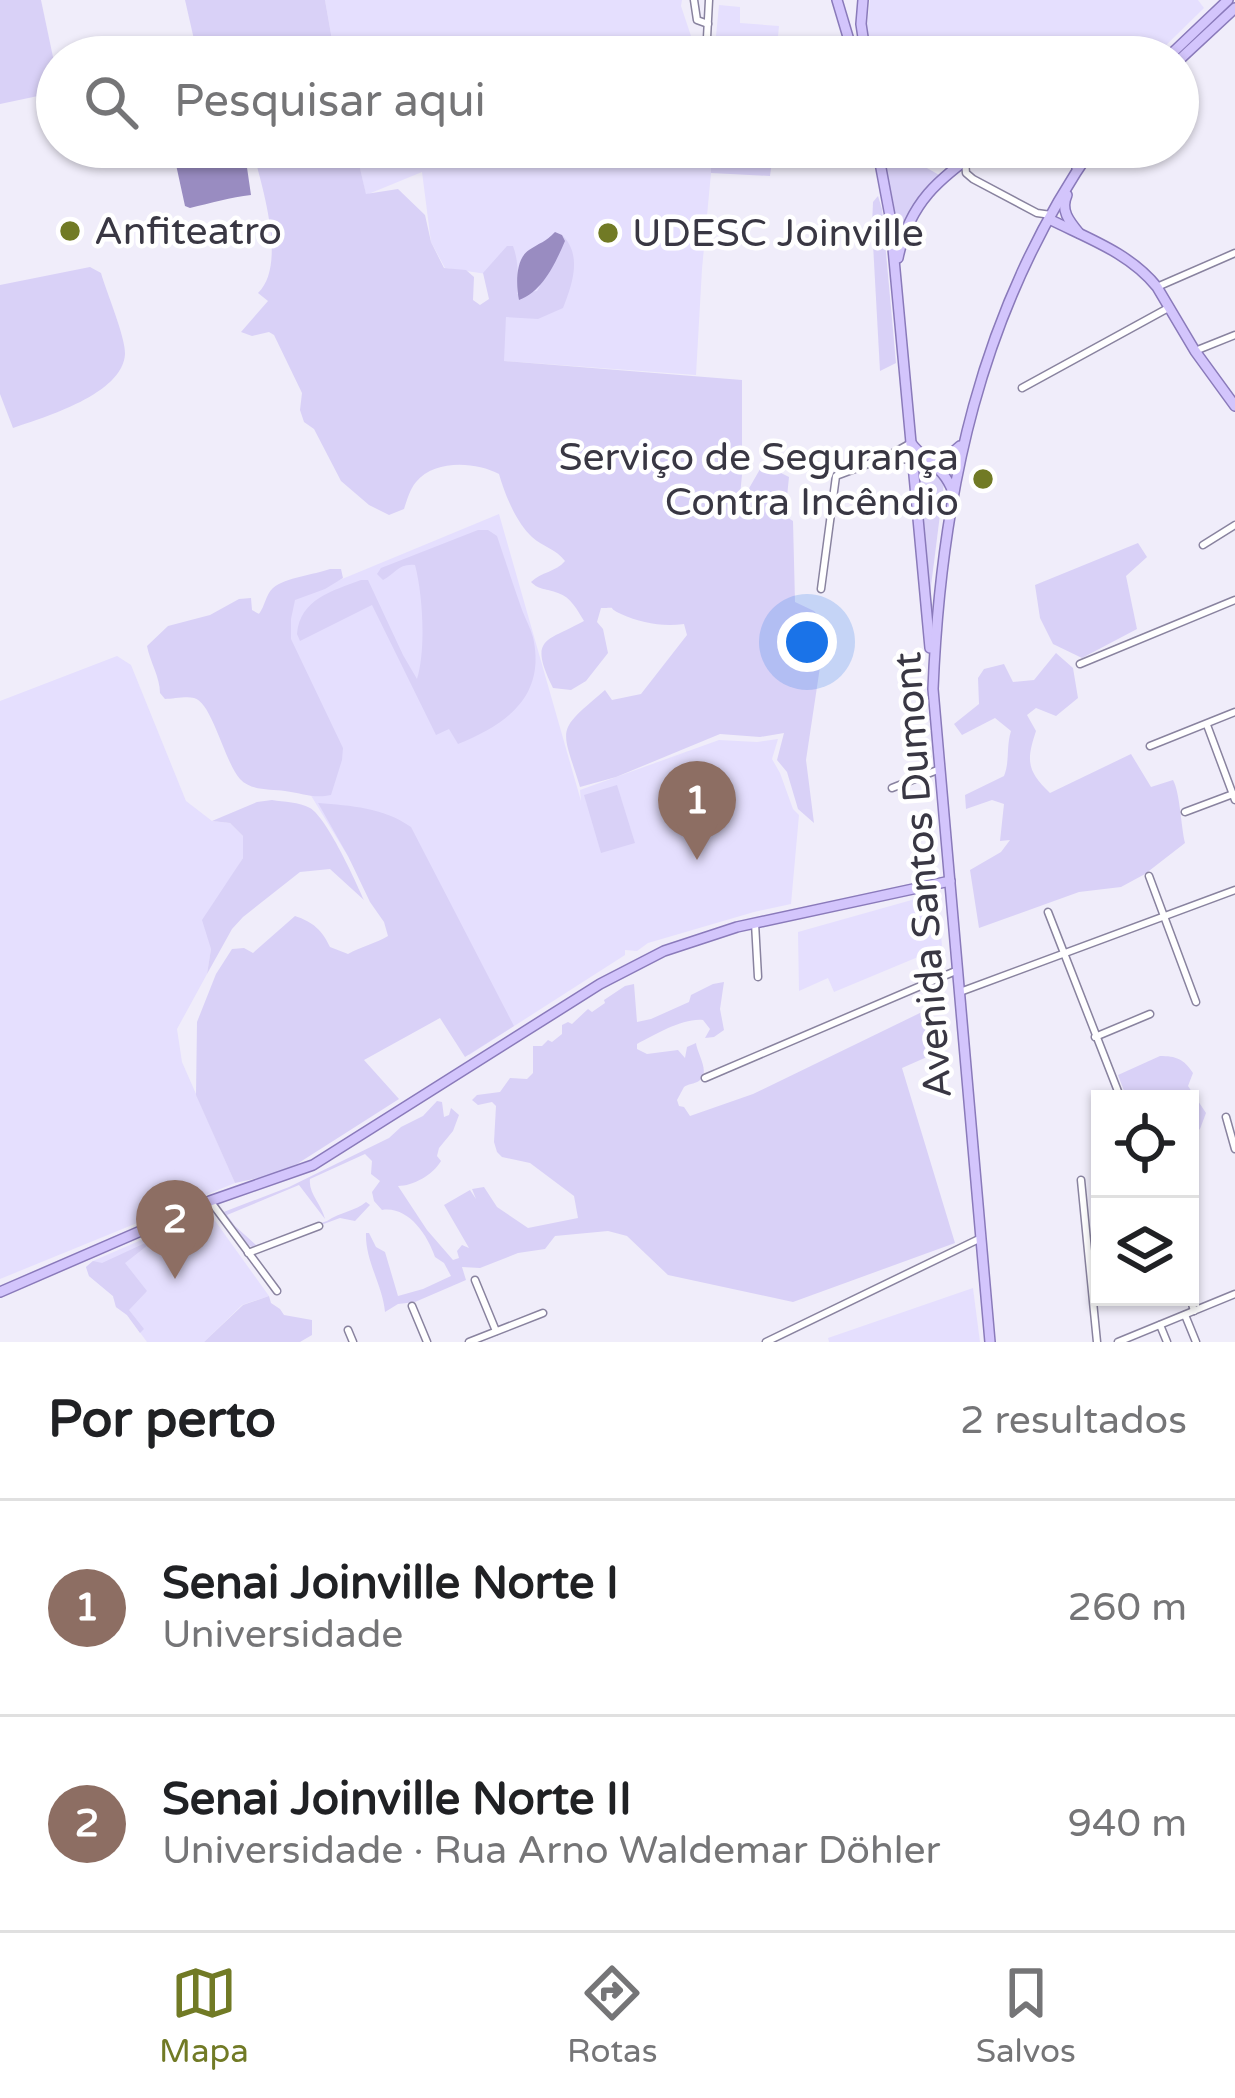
<!DOCTYPE html>
<html lang="pt">
<meta charset="utf-8">
<style>
body{margin:0;font-family:"Varela Round",sans-serif;background:#f2f2f2;color:#202124}
.controls{position:absolute;right:36px;bottom:36px;display:grid;overflow:hidden;border-radius:0px;box-shadow:0 3px 9px #0004}
.controls button{width:108px;height:108px;display:grid;place-items:center;padding:0;border:0;border-bottom:3px solid #e0e0e0;background:#fff;color:#202124;font:60px sans-serif}
.you{position:absolute;left:807px;top:642px;width:42px;height:42px;margin:-30px;border:9px solid #fff;border-radius:50%;background:#1a73e8;box-shadow:0 0 0 18px #1a73e833}
.badge{display:grid;place-items:center;width:78px;height:78px;border-radius:50%;background:#717a25;color:#fff;font-size:39px;font-weight:700}
.pin{position:absolute;translate:-50% -99px;filter:drop-shadow(0 3px 6px #0008)}
.pin::after{content:'';position:absolute;top:63px;width:42px;height:36px;background:inherit;clip-path:polygon(0 0,100% 0,50% 100%)}
.list{margin:0;padding:0;list-style:none}
h2{display:flex;justify-content:space-between;align-items:center;height:156px;margin:0;padding:0 48px;font-size:51px}
h2 small{font-size:39px;font-weight:400;color:#757577}
.list li{display:grid;grid-template-columns:78px 1fr auto;gap:36px;align-items:center;box-sizing:border-box;height:216px;padding:0 48px;border-top:3px solid #e0e0e0}
.list b{display:block;font-size:45px;white-space:nowrap}
.list p{margin:0;font-size:39px;white-space:nowrap;color:#757577}
.list em{font-size:39px;font-style:normal;color:#757577}
.icon{flex:none;width:66px;height:66px;fill:none;stroke:currentColor;stroke-width:2;stroke-linecap:round;stroke-linejoin:round}
.map{position:relative;flex:none;width:1235px;height:1342px;overflow:hidden}
.search{position:absolute;background:#fff;box-shadow:0 3px 9px #0004;left:36px;right:36px;top:36px;height:132px;display:flex;align-items:center;gap:30px;box-sizing:border-box;padding:0 42px;border-radius:66px;color:#757577;font-size:45px}
.sheet{height:588px;background:#fff}
nav{display:flex;justify-content:space-around;align-items:center;box-sizing:border-box;height:168px;border-top:3px solid #e0e0e0;background:#fff;font-size:33px;color:#757577}
nav a{display:grid;justify-items:center;gap:6px}
nav .on{color:#717a25}
.map>svg:first-child{display:block}
</style>
<div class="map">
<svg width="1235" height="1342" viewBox="0 0 1235 1342">
<rect width="100%" height="100%" fill="#f0edfa"/>
<!-- built -->
<g fill="#e5dffe">
<polygon points="325,0 682,0 681,6 698,57 335,57"/>
<polygon points="870,0 1198,0 1204,8 1154,57 870,57 867,25"/>
<polygon points="719,5 740,7 740,23 779,26 776,57 714,57"/>
<polygon points="355,147 711,147 711,173 702,269 696,375 503,361 508,277 445,268 431,242 422,172 366,195"/>
<polygon points="499,514 581,801 580,790 719,740 757,742 778,739 772,759 780,773 793,809 799,815 791,904 754,912 648,943 637,951 625,950 625,955 469,1055 212,633"/>
<polygon points="117,656 131,665 186,801 212,821 230,823 243,836 243,858 215,903 208,932 211,949 207,974 177,1029 182,1062 235,1183 0,1279 0,701"/>
<polygon points="933,894 938,895 942,947 834,992 828,978 799,991 798,932"/>
<polygon points="208,1211 269,1296 242,1305 204,1342 147,1342 127,1315 116,1307 113,1296 89,1276 86,1267 93,1261"/>
<polygon points="973,1288 980,1342 829,1342 828,1338"/>
</g>
<!-- green -->
<g fill="#d9d1f7">
<polygon points="0,0 41,0 57,76 57,92 0,104"/>
<polygon points="185,0 325,0 335,57 198,57"/>
<path d="M252 147H355L366 194 398 189 425 215 431 242 444 268 466 270 474 277 473 300 480 305 489 299 483 273 507 246H513C519 262 518 278 517 294L537 291 565 241 562 235C583 255 572 285 563 308L538 319 506 317 504 361 742 380V452L744 455 740 495 744 497 763 464 789 477 785 516 793 521 795 602 814 611 837 637 823 647 806 760 814 823 798 809 787 772 777 760 784 733 760 737 720 734 616 777 580 787C561 725 555 733 605 690L612 700 641 694 687 635 684 624C662 627 641 623 621 614 604 606 620 608 601 608L597 622 603 629 608 653 586 681 571 690 553 688C528 637 546 642 584 621 577 610 571 597 558 593 546 588 540 591 531 582 541 572 556 572 565 561 556 549 543 547 532 537 516 522 505 495 499 474 476 462 435 459 416 482 410 489 407 500 404 509L389 515 369 505 341 481 314 429 304 422 300 410 302 393 274 335 269 332 252 336 241 332 268 301 258 293C288 264 261 184 252 147Z"/>
<polygon points="711,147 774,147 770,176 711,173"/>
<polygon points="882,147 890,147 941,176 913,205 899,233"/>
<polygon points="878,196 882,209 896,363 880,371 872,226 873,202"/>
<path d="M90 267 101 273C106 291 126 338 125 354 123 394 45 417 13 428L0 394V285Z"/>
<polygon points="916,465 935,469 944,483 930,594"/>
<path d="M478 530H488L497 536C505 560 513 584 521 607 525 619 532 630 534 642 544 698 505 725 458 744L449 729 436 735 372 605 300 641 297 634C300 599 332 591 361 580H368L403 655 417 679C426 650 423 595 415 565 399 563 395 574 383 580L377 574 381 568Z"/>
<polygon points="1138,543 1147,557 1126,576 1137,629 1082,658 1053,644 1040,618 1035,585"/>
<path d="M330 569H341L343 578 325 589 295 600 291 619V639L343 748 342 760 331 795C314 799 301 793 285 791 270 789 251 791 240 779 225 763 212 702 194 698 186 696 173 699 165 699L160 693C160 677 150 662 147 646L168 626 210 615 239 599 251 598 252 610 259 614C265 606 266 594 273 588 286 577 314 575 330 569Z"/>
<path d="M1056 653 1073 668 1078 698 1056 716 1036 708 1027 715 1036 731C1026 761 1027 771 1050 793L1131 754 1151 787 1173 780C1180 792 1181 827 1185 843L1145 874 1121 887 1079 892 979 928 970 870 1001 852 1010 840 1000 841 1004 804 992 800 966 809 965 795 1004 776C1010 761 1006 747 1011 731L995 718 962 735 954 724 979 704 978 678 984 669 1004 664 1013 682 1034 680Z"/>
<polygon points="617,785 635,843 601,853 584,795"/>
<path d="M272 800C284 802 299 802 310 808 327 818 355 880 364 900L330 869 300 872 243 917 232 929 207 974 211 949 202 920 243 858V836L230 823 212 821 257 802Z"/>
<path d="M318 803C352 806 382 807 411 827L514 1026 465 1057 440 1018 364 1060 399 1099 297 1164 273 1175 235 1183 196 1095 197 1022 216 974 232 949 244 948 253 953 295 916C313 922 322 930 330 947L348 954C362 946 375 944 388 936L384 922 370 902 348 856Z"/>
<path d="M724 982 720 1009 724 1030 714 1037 705 1038 710 1029 703 1020C683 1018 656 1034 637 1044V1049L647 1054 678 1050 685 1058 687 1047 696 1043C697 1054 711 1072 699 1081 694 1084 688 1084 684 1087L677 1100 679 1106 684 1107 690 1116 753 1094 922 1012 936 1053 902 1068 955 1243 793 1302 668 1275 627 1236 608 1231 555 1236 545 1249 518 1253 480 1268 462 1267 466 1280 415 1302 398 1304 385 1312C383 1286 365 1261 366 1233H369L376 1247 385 1252 398 1296 423 1289 451 1276 444 1263 435 1257C427 1234 408 1206 382 1210L374 1201 372 1192 380 1181 371 1174 372 1161 365 1154 310 1179C308 1193 322 1205 325 1219L299 1185 227 1215 235 1226 256 1245 327 1221C340 1212 356 1211 366 1202L370 1205 355 1221 340 1218 255 1249 245 1243 221 1213 289 1187 389 1138 401 1127 423 1116 437 1101 442 1102 444 1117 449 1115 451 1108 459 1115 453 1131 439 1148 437 1156 441 1161C433 1175 413 1186 398 1186L427 1230 453 1260 459 1258 457 1251 462 1245 469 1248 444 1205 470 1190 476 1199 472 1189 484 1187 497 1207 528 1228 578 1218 574 1196 530 1163 502 1157 497 1152 494 1142 496 1106 492 1102 478 1105 472 1100 477 1095 500 1092 510 1078 527 1079 533 1073V1046H542L548 1040 552 1042 562 1034V1025L568 1022 572 1024 588 1009 592 1012 605 1003 604 1000 625 986 634 984 637 1022 651 1019 689 1002 691 995 713 984Z"/>
<path d="M1160 1056C1176 1056 1184 1059 1193 1073L1188 1086 1206 1113 1200 1129 1190 1136V1099H1127L1118 1075Z"/>
<polygon points="169,1232 173,1237 158,1246 153,1241 125,1263 147,1291 129,1310 144,1329 140,1333 127,1315 116,1307 113,1296 89,1276 86,1267 93,1261 102,1263"/>
<polygon points="269,1296 271,1303 280,1309 284,1315 312,1320 312,1335 300,1342 204,1342 243,1305"/>
</g>
<!-- water -->
<g fill="#998cc1">
<path d="M219 147H244L251 195C231 197 211 203 190 208L185 206 175 160Z"/>
<path d="M555 232 562 235 565 241C555 264 543 291 519 300 516 286 515 259 529 250 539 243 546 242 555 232Z"/>
</g>
<g fill="none" stroke-linecap="round" stroke-linejoin="round">
<!-- minor casing -->
<g stroke="#89839f" stroke-width="9">
<g id="minor">
<polyline points="694,0 697,20 708,24"/>
<polyline points="706,57 709,0"/>
<polyline points="965,161 966,173 973,179 1037,213 1051,215"/>
<polyline points="1157,287 1235,253"/>
<polyline points="1195,351 1235,335"/>
<polyline points="1022,388 1170,307"/>
<polyline points="887,458 913,460"/>
<polyline points="1203,545 1235,525"/>
<polyline points="821,589 836,476 884,458 911,443"/>
<polyline points="1080,664 1235,600"/>
<polyline points="1207,725 1235,800"/>
<polyline points="1150,746 1235,712"/>
<polyline points="892,788 940,769"/>
<polyline points="1185,812 1233,794"/>
<polyline points="1149,876 1196,1002"/>
<polyline points="1048,912 1121,1099"/>
<polyline points="755,923 758,977"/>
<polyline points="960,992 1235,890"/>
<polyline points="1095,1037 1150,1014"/>
<polyline points="705,1078 958,970"/>
<polyline points="1226,1117 1235,1149"/>
<polyline points="1081,1180 1097,1342"/>
<polyline points="211,1202 277,1291"/>
<polyline points="248,1253 319,1226"/>
<polyline points="475,1280 496,1331"/>
<polyline points="1190,1297 1194,1311"/>
<polyline points="412,1306 427,1342"/>
<polyline points="1185,1315 1196,1342"/>
<polyline points="1160,1325 1167,1342"/>
<polyline points="348,1330 353,1342"/>
<polyline points="469,1342 543,1313"/>
<polyline points="766,1342 981,1238"/>
<polyline points="1118,1342 1235,1294"/>
</g>
</g>
<!-- major casing -->
<g stroke="#8a7aba" stroke-width="12">
<g id="major">
<polyline points="837,0 854,57"/>
<polyline points="863,0 861,24 866,57"/>
<polyline points="1168,57 1228,0"/>
<polyline points="1178,61 1235,8"/>
<polyline points="877,147 890,216 930,648"/>
<polyline points="932,147 973,147"/>
<polyline points="1074,147 1077,168"/>
<path d="M1067 195C1060 210 1069 221 1079 233"/>
<path d="M1049 219C1087 238 1130 253 1157 287L1195 351 1235 406"/>
<path d="M898 258C909 203 939 178 984 147"/>
<path d="M911 443C926 463 943 465 953 492"/>
<polyline points="928,460 945,459 960,446"/>
<polyline points="0,1292 210,1201 313,1165 600,984 664,951 737,927 950,881"/>
<path d="M990 1342 933 689C941 494 980 310 1093 147"/>
</g>
</g>
<!-- minor -->
<use href="#minor" stroke="#fff" stroke-width="6"/>
<!-- major -->
<use href="#major" stroke="#d3c5fc" stroke-width="9"/>
</g>
<!-- markers -->
<g fill="#717a25" stroke="#fff" stroke-width="4.5">
<circle cx="70" cy="231" r="12"/>
<circle cx="608" cy="233" r="12"/>
<circle cx="983" cy="479" r="12"/>
</g>
<g text-anchor="middle" dominant-baseline="central" stroke-width="9" stroke-linejoin="round" paint-order="stroke">
<!-- poi labels -->
<g font-size="39" fill="#393743" stroke="#fff" text-anchor="start">
<text x="94" y="231">Anfiteatro</text>
<text x="632" y="233">UDESC Joinville</text>
<text x="959" y="457" text-anchor="end">Serviço de Segurança<tspan x="959" dy="45">Contra Incêndio</tspan></text>
</g>
<!-- street labels -->
<g font-size="39" fill="#393743" stroke="#fff">
<text transform="translate(923 875) rotate(-94)">Avenida Santos Dumont</text>
</g>
</g>
</svg>
<div class="controls">
<button><svg class="icon" aria-label="locate" viewBox="0 0 24 24"><circle cx="12" cy="12" r="6"/><path d="M12 2v4M12 18v4M2 12h4M18 12h4"/></svg></button>
<button><svg class="icon" aria-label="layers" viewBox="0 0 24 24"><path d="M12 4l9 5-9 5-9-5zM3 14l9 5 9-5"/></svg></button>
</div>
<div class="you"></div>
<div class="pin badge" style="left:697px;top:860px;background:#8d6e63">1</div>
<div class="pin badge" style="left:175px;top:1279px;background:#8d6e63">2</div>
<div class="search"><svg class="icon" aria-label="search" viewBox="0 0 24 24"><circle cx="10" cy="10" r="6"/><path d="M15 15l6 6"/></svg>Pesquisar aqui</div>
</div>
<section class="sheet">
<h2>Por perto<small>2 resultados</small></h2>
<ul class="list">
<li><span class="badge" style="background:#8d6e63">1</span><div><b>Senai Joinville Norte I</b><p>Universidade</p></div><em>260 m</em></li>
<li><span class="badge" style="background:#8d6e63">2</span><div><b>Senai Joinville Norte II</b><p>Universidade · Rua Arno Waldemar Döhler</p></div><em>940 m</em></li>
</ul>
</section>
<nav>
<a class="on"><svg class="icon" aria-label="map" viewBox="0 0 24 24"><path d="M3 6l6-2 6 2 6-2v14l-6 2-6-2-6 2zM9 4v14M15 6v14"/></svg>Mapa</a>
<a><svg class="icon" aria-label="directions" viewBox="0 0 24 24"><path d="M12 3l9 9-9 9-9-9zM9 14v-3h6M13 9l2 2-2 2"/></svg>Rotas</a>
<a><svg class="icon" aria-label="saved" viewBox="0 0 24 24"><path d="M7 4h10v16l-5-4-5 4z"/></svg>Salvos</a>
</nav>
